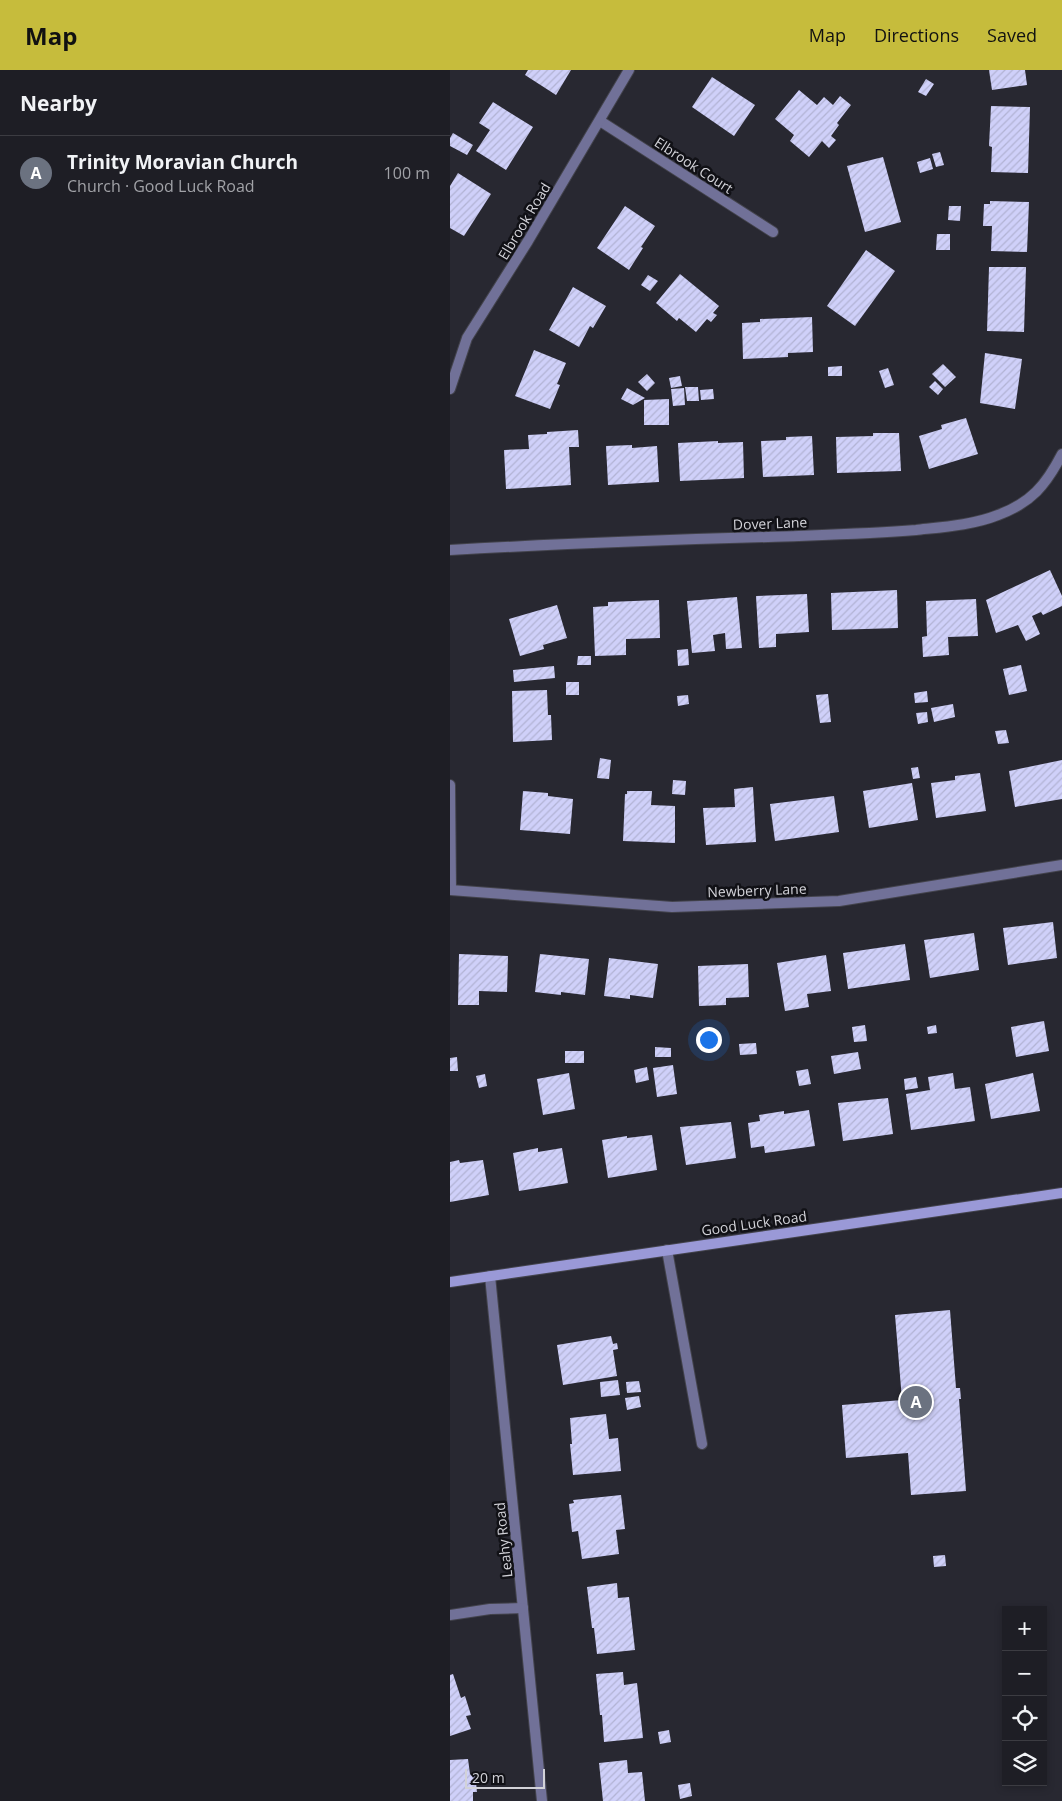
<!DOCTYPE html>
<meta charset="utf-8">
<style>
body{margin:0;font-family:"Open Sans",sans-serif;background:#26272d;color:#f1f3f6}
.controls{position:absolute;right:15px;bottom:15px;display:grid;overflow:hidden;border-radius:0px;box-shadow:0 2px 8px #0003}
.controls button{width:45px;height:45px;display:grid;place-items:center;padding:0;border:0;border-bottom:1px solid #3c3c42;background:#1e1e25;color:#f1f3f6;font:25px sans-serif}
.scale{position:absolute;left:15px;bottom:12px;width:80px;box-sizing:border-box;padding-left:5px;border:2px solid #d2d2d8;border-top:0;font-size:14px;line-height:18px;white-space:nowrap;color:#d2d2d8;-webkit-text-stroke:4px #111116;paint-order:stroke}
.you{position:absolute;left:258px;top:969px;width:18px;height:18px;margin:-12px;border:4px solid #fff;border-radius:50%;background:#1a73e8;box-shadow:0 0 0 8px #1a73e833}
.badge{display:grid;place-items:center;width:32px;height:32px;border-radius:50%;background:#c6bc3c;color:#fff;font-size:16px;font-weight:700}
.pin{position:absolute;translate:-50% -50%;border:2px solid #fff;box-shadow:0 1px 5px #0006}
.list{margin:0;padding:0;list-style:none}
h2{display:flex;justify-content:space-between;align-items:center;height:65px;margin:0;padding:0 20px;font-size:21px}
h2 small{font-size:16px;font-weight:400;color:#a1a2a7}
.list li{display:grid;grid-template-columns:32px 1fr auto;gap:15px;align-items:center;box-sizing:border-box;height:75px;padding:0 20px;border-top:1px solid #3c3c42}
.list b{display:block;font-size:19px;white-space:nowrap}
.list p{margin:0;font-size:16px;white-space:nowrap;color:#a1a2a7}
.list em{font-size:16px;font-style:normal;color:#a1a2a7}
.icon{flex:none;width:28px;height:28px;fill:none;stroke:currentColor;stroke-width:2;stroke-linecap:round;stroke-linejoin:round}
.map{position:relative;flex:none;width:612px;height:1731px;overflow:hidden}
header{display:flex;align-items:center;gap:30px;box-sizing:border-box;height:70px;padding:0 25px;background:#c6bc3c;color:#111}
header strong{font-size:24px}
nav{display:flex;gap:28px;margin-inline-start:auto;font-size:18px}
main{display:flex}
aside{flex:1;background:#1e1e25}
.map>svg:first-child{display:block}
</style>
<header>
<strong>Map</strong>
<nav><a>Map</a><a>Directions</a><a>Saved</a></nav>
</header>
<main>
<aside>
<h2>Nearby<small></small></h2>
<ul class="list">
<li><span class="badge" style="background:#6b7280">A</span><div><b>Trinity Moravian Church</b><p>Church · Good Luck Road</p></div><em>100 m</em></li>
</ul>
</aside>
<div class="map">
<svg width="612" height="1731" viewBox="0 0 612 1731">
<defs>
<pattern id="building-hatch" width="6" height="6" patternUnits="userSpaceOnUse" patternTransform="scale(1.25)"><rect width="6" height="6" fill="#cfd0f9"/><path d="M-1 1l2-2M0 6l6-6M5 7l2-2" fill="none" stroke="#b2b3d4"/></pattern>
</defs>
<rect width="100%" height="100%" fill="#282831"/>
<!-- building -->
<g fill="url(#building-hatch)">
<polygon points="78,0 121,0 106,25 75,5"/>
<polygon points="539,0 575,0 577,15 542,20"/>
<polygon points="262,7 305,35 284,66 242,37"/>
<polygon points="476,9 484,14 476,26 468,22"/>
<polygon points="349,20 367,35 374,27 383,35 390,26 401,35 387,53 389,55 381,66 386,70 379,78 372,71 359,87 340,71 344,65 325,49"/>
<polygon points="43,32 83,57 56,100 26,81 40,60 29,53"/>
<polygon points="541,36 580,37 578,103 541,102 542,77 539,76"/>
<polygon points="3,63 23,75 17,85 0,76 0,68"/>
<polygon points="490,82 494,95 486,97 482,84"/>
<polygon points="433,87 451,152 415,162 397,96"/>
<polygon points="480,88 483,99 470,103 467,92"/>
<polygon points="8,103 41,124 14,166 0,158 0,116"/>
<polygon points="540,131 579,132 577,182 541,181 542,156 533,156 534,134 540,134"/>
<polygon points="175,136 205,156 191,177 193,178 179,200 147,178"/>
<polygon points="499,136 511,136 510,151 498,150"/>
<polygon points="487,164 500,164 500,180 486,180"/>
<polygon points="416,180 445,201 405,256 377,236"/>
<polygon points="539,197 576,197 574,262 537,261"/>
<polygon points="230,204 269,236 263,243 267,245 261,252 257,249 246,262 229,248 227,251 206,233"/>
<polygon points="198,205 208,211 200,221 191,215"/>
<polygon points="123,217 156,236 143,258 140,256 129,277 99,260"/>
<polygon points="362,247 363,282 338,283 338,287 293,289 292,253 310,252 310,249"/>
<polygon points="84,280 116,293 107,314 110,315 100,339 65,326"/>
<polygon points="535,283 572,289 565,339 530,333"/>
<polygon points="493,294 506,307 495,317 482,304"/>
<polygon points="392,296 392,306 378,306 378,297"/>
<polygon points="438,298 444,315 435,318 429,301"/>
<polygon points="197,304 205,313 197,321 188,312"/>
<polygon points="230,306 232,316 221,318 219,308"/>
<polygon points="485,311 493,319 488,325 479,317"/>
<polygon points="235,317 248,317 249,331 237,331"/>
<polygon points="177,318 195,328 183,335 171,329"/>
<polygon points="234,318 235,335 223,336 221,319"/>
<polygon points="263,319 264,329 251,330 250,320"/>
<polygon points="219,329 219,355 194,355 194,330"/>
<polygon points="516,348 528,384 479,399 469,366 492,359 491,355"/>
<polygon points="128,360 129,377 119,377 121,415 56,419 54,380 79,379 78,365 97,364 97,362"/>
<polygon points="423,363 449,363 451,401 387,403 386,367 423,366"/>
<polygon points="362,366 364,405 313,407 311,371 336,370 336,367"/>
<polygon points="268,371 268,373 293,372 294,408 230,411 228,373"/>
<polygon points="182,375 182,378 207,376 209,412 158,415 156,376"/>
<polygon points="600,500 612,526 612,536 593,545 591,542 582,546 590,564 576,571 568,555 546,563 536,530"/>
<polygon points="447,520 448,558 382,560 381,523"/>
<polygon points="357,524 359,562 326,564 326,577 309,578 306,526"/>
<polygon points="287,527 292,578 276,579 275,563 263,565 265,581 242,583 237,531"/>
<polygon points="526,529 528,566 498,567 499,585 473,587 472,567 477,566 476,531"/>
<polygon points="209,530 210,568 176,569 176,585 145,586 143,537 158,536 158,532"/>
<polygon points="107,535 117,568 93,575 94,579 70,586 59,549"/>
<polygon points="238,579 239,595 228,596 227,580"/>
<polygon points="128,586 141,586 141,595 127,595"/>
<polygon points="571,595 577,621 559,625 553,599"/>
<polygon points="104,596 105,608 64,612 63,600"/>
<rect x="116" y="612" width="13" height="13"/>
<polygon points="97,620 98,645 101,645 102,670 63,672 62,621"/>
<polygon points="477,621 478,632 465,633 464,623"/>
<polygon points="378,624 381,652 370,653 366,625"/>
<polygon points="238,625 239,634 228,636 227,626"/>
<polygon points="503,634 505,647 484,652 481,638"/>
<polygon points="477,642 478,652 468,654 466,643"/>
<polygon points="556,660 559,673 548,674 545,661"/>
<polygon points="150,688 161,690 159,709 147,708"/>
<polygon points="612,690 612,729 565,737 559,701"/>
<polygon points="468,697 470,708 463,709 461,698"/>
<polygon points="530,703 536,741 486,748 481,713 505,710 505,706"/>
<polygon points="223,710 236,711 235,725 222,724"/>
<polygon points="462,713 468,750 419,758 413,721"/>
<polygon points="303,717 306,772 256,775 253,738 285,737 284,719"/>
<polygon points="73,721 98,723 98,726 123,729 120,764 70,760"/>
<polygon points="177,721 202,721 201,735 225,736 225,773 173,771 175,724 177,724"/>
<polygon points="384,726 389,762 325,771 320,734"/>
<polygon points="603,852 607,888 558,895 553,858"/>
<polygon points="524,863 529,900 480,908 474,870"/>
<polygon points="455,874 460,910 398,919 393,883"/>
<polygon points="9,884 58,886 57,922 29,921 29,935 8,935"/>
<polygon points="90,884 139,889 135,925 111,922 111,925 85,922"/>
<polygon points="376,885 381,921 357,924 359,937 335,941 327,893"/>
<polygon points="159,888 208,894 203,928 180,925 180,929 154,926"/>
<polygon points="298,894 299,927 276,928 276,935 249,936 248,896"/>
<polygon points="594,951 599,981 566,987 561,957"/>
<polygon points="415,955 417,971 404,972 402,957"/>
<polygon points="486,955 487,963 478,964 477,957"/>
<polygon points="306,973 307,984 290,985 289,974"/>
<polygon points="205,977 221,978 221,987 205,987"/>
<rect x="115" y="981" width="19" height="12"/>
<polygon points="408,982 411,999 384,1004 381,986"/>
<polygon points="7,987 8,1001 0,1001 0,988"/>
<polygon points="223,995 227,1024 207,1027 203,998"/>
<polygon points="197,997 199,1010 186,1013 184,1000"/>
<polygon points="358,999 361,1014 349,1016 346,1001"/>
<polygon points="119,1003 125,1039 93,1045 87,1009"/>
<polygon points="503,1003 505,1019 520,1017 525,1051 461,1060 456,1024 480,1020 478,1007"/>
<polygon points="583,1003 590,1041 541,1049 535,1014"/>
<polygon points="35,1004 37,1016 29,1018 26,1006"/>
<polygon points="466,1007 468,1018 455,1020 454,1009"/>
<polygon points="438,1028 443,1064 393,1071 388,1033"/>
<polygon points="359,1040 365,1076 315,1083 314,1076 301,1078 298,1053 310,1051 309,1045 334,1041 334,1044"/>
<polygon points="281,1052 286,1088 236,1095 230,1057"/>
<polygon points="202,1065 207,1100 158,1108 152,1070 177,1066 177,1068"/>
<polygon points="88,1078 88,1082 112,1078 118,1113 69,1121 63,1083"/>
<polygon points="9,1090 10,1093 33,1090 39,1125 0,1132 0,1092"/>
<polygon points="500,1240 506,1318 510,1318 511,1329 509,1329 516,1421 461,1425 458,1383 396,1388 392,1335 452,1330 445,1245"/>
<polygon points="161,1266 163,1274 167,1273 168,1279 163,1280 167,1306 113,1315 107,1275"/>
<polygon points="168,1310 170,1325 151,1327 150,1312"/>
<polygon points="189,1311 191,1322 177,1323 176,1312"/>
<polygon points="189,1326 191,1337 177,1340 175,1328"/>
<polygon points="156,1344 159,1369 168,1368 171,1401 123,1405 120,1374 122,1374 120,1348"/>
<polygon points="171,1425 175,1459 166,1460 169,1484 132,1489 128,1461 122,1462 119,1434 124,1433 123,1430"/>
<polygon points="495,1485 496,1496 484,1497 483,1486"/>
<polygon points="167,1513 168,1528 179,1527 185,1580 147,1584 144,1558 142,1558 137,1517"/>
<polygon points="173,1602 174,1615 187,1613 193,1668 154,1672 152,1645 150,1645 146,1604"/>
<polygon points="3,1604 11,1628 15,1626 21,1645 16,1646 21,1659 0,1666 0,1605"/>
<polygon points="219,1660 221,1672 210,1674 208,1662"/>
<polygon points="18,1689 20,1704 25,1703 27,1722 23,1722 23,1731 0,1731 0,1690"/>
<polygon points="177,1690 178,1703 192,1702 195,1731 153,1731 149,1693"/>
<polygon points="240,1713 242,1726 230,1729 228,1715"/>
</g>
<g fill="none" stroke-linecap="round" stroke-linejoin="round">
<!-- service casing -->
<g stroke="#43434c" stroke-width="12">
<polyline id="service" points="217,1180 252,1374"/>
</g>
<!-- minor casing -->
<g stroke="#43434c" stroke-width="12">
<g id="minor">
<polyline points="150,51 323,162"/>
<polyline points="0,319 17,268 78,171 179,0"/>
<path d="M0 480C106 474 212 470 318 467 368 465 417 464 466 460 493 457 523 455 548 445 581 433 596 415 612 384"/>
<polyline points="0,715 1,820"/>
<polyline points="0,820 222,837 389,831 612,795"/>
<polyline points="40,1206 92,1731"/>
<polyline points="0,1545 40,1539 73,1538"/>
</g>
</g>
<!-- secondary casing -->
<g stroke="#43434c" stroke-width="12">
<polyline id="secondary" points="0,1212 612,1123"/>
</g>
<!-- service -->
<use href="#service" stroke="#717198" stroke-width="10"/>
<!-- minor -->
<use href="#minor" stroke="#717198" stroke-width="10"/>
<!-- secondary -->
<use href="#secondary" stroke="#9a99d7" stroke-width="10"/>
</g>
<g text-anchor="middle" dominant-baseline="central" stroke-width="5" stroke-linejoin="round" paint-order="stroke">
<!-- street labels -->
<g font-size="14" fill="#d2d2d8" stroke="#111116">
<text transform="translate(244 95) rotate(33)">Elbrook Court</text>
<text transform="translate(74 151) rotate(-59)">Elbrook Road</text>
<text transform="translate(320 453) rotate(-2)">Dover Lane</text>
<text transform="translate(307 820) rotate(-2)">Newberry Lane</text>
<text transform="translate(304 1153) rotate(-8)">Good Luck Road</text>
<text transform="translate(53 1470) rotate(-96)">Leahy Road</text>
</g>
</g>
</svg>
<div class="controls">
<button>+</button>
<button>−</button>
<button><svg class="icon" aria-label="locate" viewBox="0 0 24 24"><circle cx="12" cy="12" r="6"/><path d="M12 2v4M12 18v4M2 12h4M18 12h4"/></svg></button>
<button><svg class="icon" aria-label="layers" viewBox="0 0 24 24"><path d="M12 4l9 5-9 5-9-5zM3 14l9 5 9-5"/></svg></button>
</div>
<div class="scale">20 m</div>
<div class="you"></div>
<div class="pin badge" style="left:466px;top:1332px;background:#6b7280">A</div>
</div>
</main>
